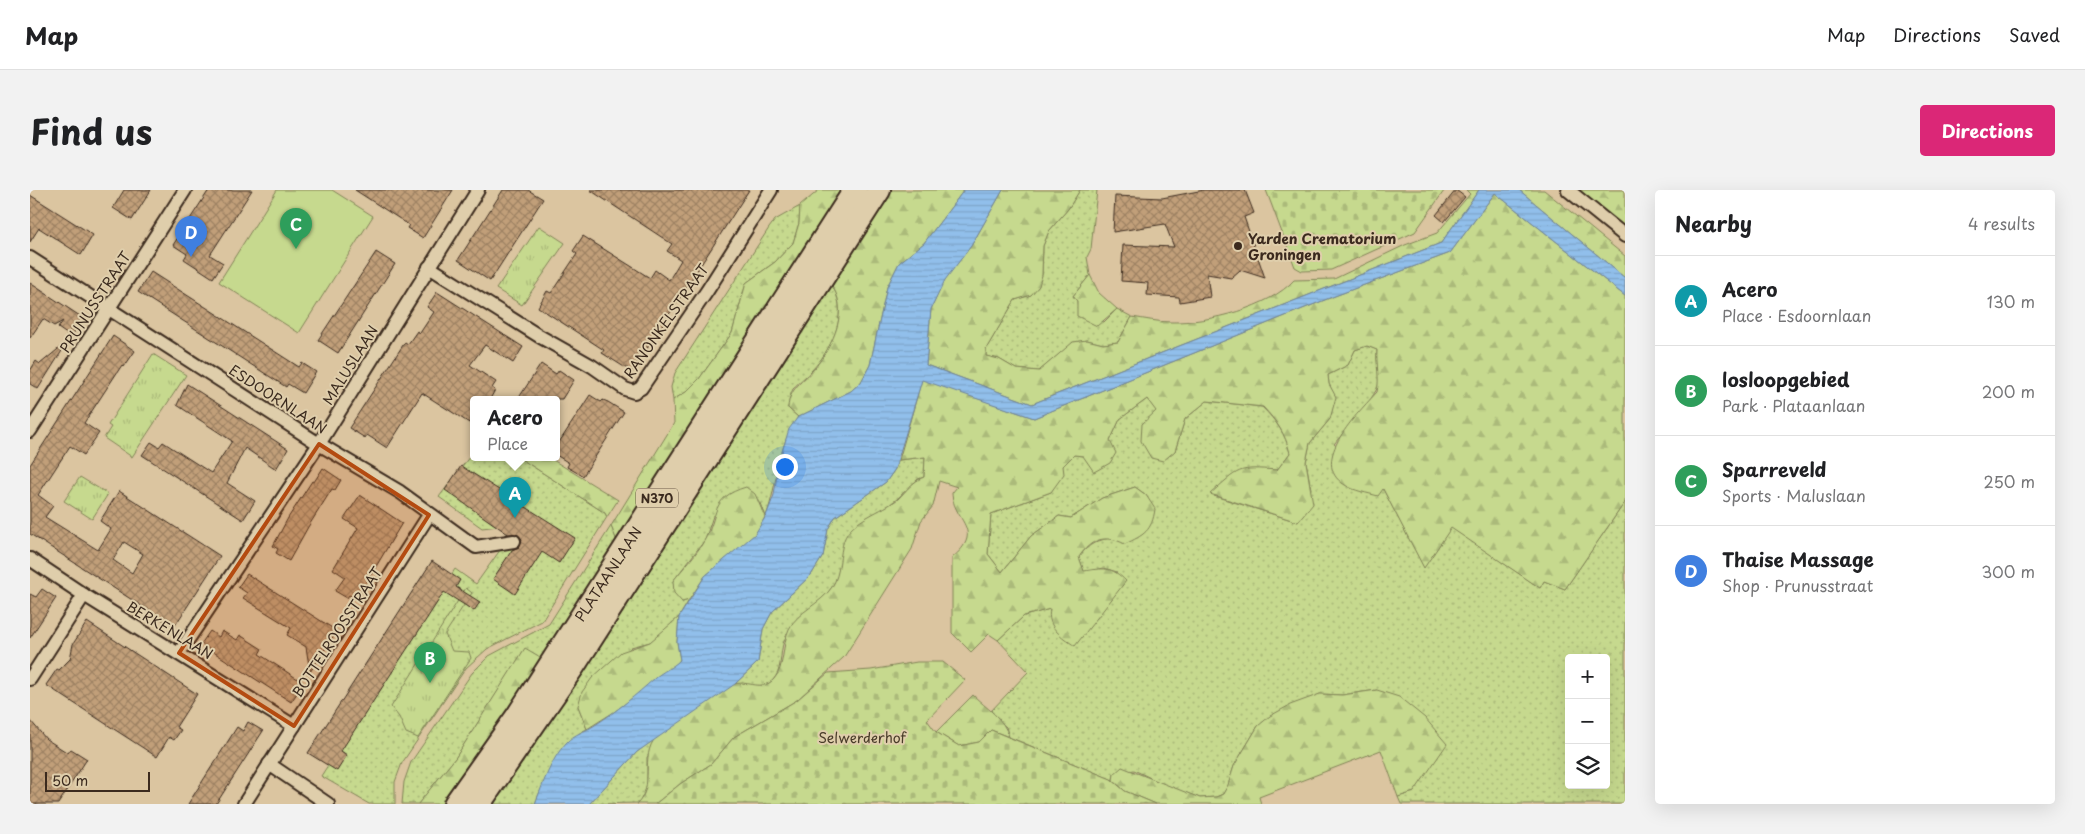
<!DOCTYPE html>
<meta charset="utf-8">
<style>
body{margin:0;font-family:"Playpen Sans",sans-serif;background:#f2f2f2;color:#202124}
.controls{position:absolute;right:15px;bottom:15px;display:grid;overflow:hidden;border-radius:5px;box-shadow:0 5px 20px #0002}
.controls button{width:45px;height:45px;display:grid;place-items:center;padding:0;border:0;border-bottom:1px solid #e0e0e0;background:#fff;color:#202124;font:25px sans-serif}
.scale{position:absolute;left:15px;bottom:12px;width:105px;box-sizing:border-box;padding-left:5px;border:2px solid #3b2a1e;border-top:0;font-size:14px;line-height:18px;white-space:nowrap;color:#3b2a1e;-webkit-text-stroke:4px #dfceab;paint-order:stroke}
.you{position:absolute;left:754px;top:276px;width:18px;height:18px;margin:-12px;border:4px solid #fff;border-radius:50%;background:#1a73e8;box-shadow:0 0 0 8px #1a73e833}
.badge{display:grid;place-items:center;width:32px;height:32px;border-radius:50%;background:#db2777;color:#fff;font-size:16px;font-weight:700}
.pin{position:absolute;translate:-50% -41px;filter:drop-shadow(0 1px 2px #0008)}
.pin::after{content:'';position:absolute;top:26px;width:18px;height:15px;background:inherit;clip-path:polygon(0 0,100% 0,50% 100%)}
.popup{position:absolute;left:440px;top:206px;width:90px;height:65px;box-sizing:border-box;display:grid;place-content:center;border-radius:5px;background:#fff;filter:drop-shadow(0 1px 4px #0005);font-size:16px;white-space:nowrap;color:#757577}
.popup b{font-size:19px;color:#202124}
.popup::after{content:'';position:absolute;left:50%;top:100%;margin-left:-10px;border:10px solid transparent;border-top-color:#fff}
.list{margin:0;padding:0;list-style:none}
h2{display:flex;justify-content:space-between;align-items:center;height:65px;margin:0;padding:0 20px;font-size:21px}
h2 small{font-size:16px;font-weight:400;color:#757577}
.list li{display:grid;grid-template-columns:32px 1fr auto;gap:15px;align-items:center;box-sizing:border-box;height:90px;padding:0 20px;border-top:1px solid #e0e0e0}
.list b{display:block;font-size:19px;white-space:nowrap}
.list p{margin:0;font-size:16px;white-space:nowrap;color:#757577}
.list em{font-size:16px;font-style:normal;color:#757577}
.icon{flex:none;width:28px;height:28px;fill:none;stroke:currentColor;stroke-width:2;stroke-linecap:round;stroke-linejoin:round}
.map{position:relative;flex:none;width:1595px;height:614px;overflow:hidden;border-radius:5px}
header{display:flex;align-items:center;gap:30px;box-sizing:border-box;height:70px;padding:0 25px;background:#fff;border-bottom:1px solid #e0e0e0}
header strong{font-size:24px}
nav{display:flex;gap:28px;margin-inline-start:auto;font-size:18px}
.intro{display:flex;align-items:center;justify-content:space-between;box-sizing:border-box;height:120px;padding:0 30px}
h1{margin:0;font-size:35px}
.button{padding:12px 22px;border-radius:5px;background:#db2777;color:#fff;font-size:18px;font-weight:700}
main{display:flex;gap:30px;padding:0 30px}
aside{flex:1;background:#fff;border-radius:5px;box-shadow:0 5px 20px #0002}
.map>svg:first-child{display:block}
</style>
<header>
<strong>Map</strong>
<nav><a>Map</a><a>Directions</a><a>Saved</a></nav>
</header>
<div class="intro"><h1>Find us</h1><a class="button">Directions</a></div>
<main>
<div class="map">
<svg width="1595" height="614" viewBox="0 0 1595 614">
<defs>
<pattern id="grass-dots" width="8" height="8" patternUnits="userSpaceOnUse" patternTransform="scale(1.25)"><rect width="8" height="8" fill="#c6d98e"/><path d="M2 2h.1M6 6h.1" fill="none" stroke="#abba7a" stroke-width="1.8" stroke-linecap="round"/></pattern>
<pattern id="forest-firs" width="22" height="20" patternUnits="userSpaceOnUse" patternTransform="scale(1.25)"><rect width="22" height="20" fill="#c6d98e"/><path d="M5 1l3.5 6h-7zM16 11l3.5 6h-7z" fill="#abba7a"/></pattern>
<pattern id="cemetery-stones" width="16" height="16" patternUnits="userSpaceOnUse" patternTransform="scale(1.25)"><rect width="16" height="16" fill="#c6d98e"/><path d="M2 7V4a2 2 0 0 1 4 0v3zM10 15v-3a2 2 0 0 1 4 0v3z" fill="#abba7a"/></pattern>
<pattern id="park-tufts" width="24" height="20" patternUnits="userSpaceOnUse" patternTransform="scale(1.25)"><rect width="24" height="20" fill="#c6d98e"/><path d="M3 7l-1-3M5 7V3M7 7l1-3M15 17l-1-3M17 17v-4M19 17l1-3" fill="none" stroke="#abba7a"/></pattern>
<pattern id="water-rules" width="6" height="5" patternUnits="userSpaceOnUse" patternTransform="scale(1.25)"><rect width="6" height="5" fill="#91bfeb"/><path d="M0 2.5h6" fill="none" stroke="#7ea4c9"/></pattern>
<pattern id="building-cross-hatch" width="8" height="8" patternUnits="userSpaceOnUse" patternTransform="scale(1.25)"><rect width="8" height="8" fill="#c19f79"/><path d="M0 0l8 8M0 8l8-8" fill="none" stroke="#9e8263"/></pattern>
</defs>
<rect width="100%" height="100%" fill="#dbc5a0"/>
<filter id="ink" filterUnits="userSpaceOnUse"><feTurbulence type="fractalNoise" baseFrequency=".02" numOctaves="2"/><feDisplacementMap in="SourceGraphic" scale="10" xChannelSelector="R" yChannelSelector="G"/><feConvolveMatrix kernelMatrix="1 2 1 2 8 2 1 2 1" color-interpolation-filters="sRGB"/></filter>
<g filter="url(#ink)">
<!-- grass -->
<g fill="url(#grass-dots)" stroke="#808256" fill-rule="evenodd">
<polygon points="1050,0 1067,0 1061,59 1057,67 1060,85 1043,106 1047,111 1048,120 1074,132 1087,119 1102,127 1088,152 1073,154 1057,150 1044,152 1009,181 986,179 969,169 956,166 956,159 985,110 1001,105 1012,85 1013,56 1019,41 1038,19"/>
<polygon points="770,16 769,33 763,53 745,72 716,93 702,143 669,189 656,202 643,210 641,197 645,183 739,38 745,30"/>
<path d="M800 93C821 120 803 158 782 180 776 187 768 192 763 199 760 204 759 212 758 218L768 227C747 255 748 294 736 326L735 327 730 313 683 326 675 350 643 391 652 412 659 410 649 427 629 446 620 452 601 457 548 516 557 539C535 547 513 592 505 614H457Z"/>
<path d="M1337 156 1347 160C1346 170 1349 181 1349 191 1350 203 1313 243 1304 254L1353 299 1394 377 1421 337 1510 398 1514 391 1535 399 1595 312V614H1371L1368 607 1384 602 1347 500 1312 505 1290 504 1228 536 1204 576 1198 596 1193 604 1186 607 1170 608 1135 595 1104 580 1084 584 1083 590 979 547 976 537 960 522 998 482 968 450 994 426 1020 419 1087 382 1074 378 1054 382 1049 367C1058 354 1069 349 1083 348L1116 305 1105 297 1072 308 1041 328 1029 326 1001 346 972 382 958 364 961 324 1021 302 1033 276 1044 265 1053 266 1080 251 1090 229 1117 209 1127 221 1112 234 1145 261 1155 229 1177 211 1232 217C1247 232 1255 243 1260 263L1247 280H1237L1184 306 1268 332 1281 299 1276 272 1280 253 1300 229 1305 207 1299 194 1298 185 1318 175 1325 160ZM1539 468H1576V595H1539Z"/>
<polygon points="443,262 444,267 488,267 575,323 577,327 512,431 457,459 436,478 372,573 365,592 365,614 339,614 291,586 425,379 446,394 480,346 469,336 452,338 409,307"/>
<path d="M895 267 894 287 888 289 867 309 815 348C812 364 811 383 802 397 789 418 765 423 754 451 749 464 753 481 742 491 734 499 716 494 705 494L728 472 733 439 742 422 781 385 793 366 798 339 805 327 856 292 865 279 869 270Z"/>
<polygon points="581,336 587,351 512,468 495,459 426,567 388,614 372,614 374,592 381,572 442,483 459,466 519,434"/>
<polygon points="626,548 617,568 617,597 609,613 559,614 607,562"/>
</g>
<!-- forest -->
<g fill="url(#forest-firs)" stroke="#808256">
<polygon points="789,0 815,0 587,351 581,336 644,233 643,210 656,202 669,189 702,143 716,93 745,72 763,53 769,33 770,16"/>
<path d="M860 0H934L894 53 869 73 857 97 840 175 831 192 821 201 768 227 758 218C759 198 773 192 785 178 803 154 821 120 800 93Z"/>
<path d="M973 0H1050L1038 19 1019 41 1013 56 1012 85 1009 96 1001 105 985 110 956 159V166L969 169 986 179 1009 181 1043 152 1057 150 1073 154 1088 152 1102 127C1115 129 1128 132 1141 132 1178 133 1240 117 1264 90L1304 89 1375 55 1407 43 1440 4 1436 0H1449L1411 53 1002 214 896 175 901 119 915 89 941 56Z"/>
<polygon points="1489,0 1514,0 1595,66 1595,88"/>
<polygon points="1547,0 1595,0 1595,40"/>
<path d="M1465 3 1595 106V312L1535 399 1514 391 1510 398 1421 338 1394 378 1353 299 1348 306C1338 303 1324 301 1315 295 1277 272 1329 222 1347 202 1350 188 1346 175 1347 160L1337 156 1325 160 1318 175 1298 185 1299 194 1306 207 1300 229 1280 253 1276 272 1283 314 1268 332 1180 304C1210 278 1207 277 1247 280L1260 263C1255 243 1247 232 1233 217L1177 211 1155 229 1145 261 1133 271 1121 268 1111 251 1112 234 1126 221 1117 209 1090 229 1080 251 1086 263 1080 273 1064 282 1053 266 1044 265 1033 276 1034 284 1021 302 961 324 958 364 972 382 1001 346 1029 326 1041 328 1072 308 1105 297 1116 305 1125 319C1122 341 1114 345 1095 354 1075 344 1061 349 1049 367L1054 381C1074 378 1081 376 1096 391L1045 456C1032 447 1016 437 1020 419L994 426 968 450 959 444 941 462 922 443V368C956 340 923 331 922 303L927 297 909 291 903 316 891 331 882 359 814 467 767 510 704 547 681 574 650 594 625 614H607C626 596 609 567 626 547 632 541 698 496 705 494 718 490 733 502 744 489 755 477 752 454 759 439 768 421 791 414 802 397 811 383 809 365 814 350 821 330 853 321 868 309 876 301 883 291 894 287L895 267 869 270 892 189 1004 228 1302 107 1420 63Z"/>
<polygon points="1060,85 1069,103 1087,119 1067,136 1047,126 1047,111 1043,106"/>
<polygon points="488,267 518,267 588,310 577,327 575,323"/>
<path d="M716 297 725 304 735 327 726 344 675 386 659 410 652 412 644 403 643 391C653 378 666 365 674 351 690 325 679 308 716 297Z"/>
<polygon points="649,427 647,452 650,470 640,480 626,487 616,498 584,522 557,539 548,516 552,502 562,488 591,462 620,452"/>
<polygon points="495,458 512,468 452,561 413,614 388,614 426,567"/>
<polygon points="1347,500 1369,507 1395,528 1417,554 1384,602 1368,607 1351,560 1229,607 1231,614 1126,614 1095,601 1083,590 1084,584 1092,577 1170,608 1186,607 1193,604 1198,595 1204,576 1228,536 1240,526 1260,515 1290,504 1312,505"/>
<path d="M943 505C956 518 974 528 979 547L961 540 949 552 929 556 906 542Z"/>
</g>
<!-- cemetery -->
<g fill="url(#cemetery-stones)" stroke="#808256">
<polygon points="1236,0 1412,0 1414,1 1385,42 1301,80 1272,81 1265,77"/>
<polygon points="887,472 913,472 935,490 897,530 906,542 929,556 949,552 961,540 1081,589 1095,601 1126,614 625,614 650,594 681,574 704,547 767,510 798,483 841,480"/>
</g>
<!-- park -->
<g fill="url(#park-tufts)" stroke="#808256">
<polygon points="509,36 535,53 492,115 466,99"/>
<polygon points="123,164 156,185 102,267 74,248 81,237 78,235"/>
<polygon points="50,287 78,304 62,329 34,311"/>
<polygon points="436,398 442,403 415,444 422,461 439,462 441,468 388,548 376,543 369,527 361,517"/>
</g>
<!-- garden -->
<polygon fill="#c6d98e" stroke="#808256" points="247,0 302,0 343,26 269,143 189,92"/>
<!-- water -->
<path fill="url(#water-rules)" stroke="#6f8399" d="M934 0H973L941 56 915 90 901 119 896 175 1002 214 1411 53 1449 0H1489L1595 88V106L1465 3 1420 63 1302 107 1004 228 892 190 865 279 856 292 805 327 798 339 793 366 781 385 742 422 733 439 728 472 705 494 607 562 559 614H505C513 594 521 569 536 553 545 543 555 542 565 535 587 521 606 505 625 488 633 481 642 478 650 470L647 452 649 427 675 386 725 344 736 326 744 305 749 272 759 239 768 227 821 201 831 192 840 175 857 97 869 73 894 53Z"/>
<!-- building -->
<g fill="url(#building-cross-hatch)" stroke="#3b2a1e" fill-rule="evenodd">
<polygon points="94,0 121,0 102,30 83,18"/>
<polygon points="179,0 222,0 180,65 193,73 183,88 154,69 157,64 143,55"/>
<polygon points="325,0 423,0 393,48 377,38 379,35"/>
<polygon points="473,0 498,0 513,9 460,91 428,70"/>
<polygon points="560,0 719,0 602,182 572,163 574,160 508,117 517,101 521,103 547,64 543,61 553,46 620,88 625,80 639,90 651,70 637,61 642,54"/>
<polygon points="1174,0 1215,0 1224,23 1214,27 1235,88 1210,80 1201,88 1177,84 1180,107 1150,112 1149,107 1117,105 1118,93 1091,91 1093,55 1144,57 1135,34 1083,42 1085,6 1132,8"/>
<polygon points="1426,0 1435,7 1414,32 1406,25"/>
<polygon points="0,5 63,45 51,65 9,38 0,52"/>
<polygon points="346,62 365,74 308,163 288,150"/>
<polygon points="121,82 269,177 272,173 286,182 273,203 258,194 256,197 108,102"/>
<polygon points="0,93 53,128 41,147 28,138 33,131 24,136 13,129 0,148"/>
<polygon points="407,102 493,157 483,173 455,155 440,175 466,192 462,198 465,200 460,209 452,207 450,209 444,209 444,236 392,203 357,258 337,245 335,248 319,238 375,152 378,154 387,141 390,143 404,122 397,117"/>
<path d="M83 146 105 161 94 177 92 175 54 233 69 243 54 265 40 256 8 305 23 316 15 327 68 360 81 339 70 331 89 301 190 366 144 437 0 344V275ZM94 352 113 364 102 383 83 370Z"/>
<polygon points="33,155 35,156 8,199 0,194 0,181 6,171 10,174"/>
<polygon points="511,174 526,184 529,180 544,190 532,209 488,209"/>
<polygon points="157,194 258,259 246,279 215,258 197,293 225,311 213,330 112,265 121,252 129,257 133,252 181,283 202,251 147,215"/>
<polygon points="560,205 571,212 573,210 578,212 594,222 553,286 537,277 539,273 526,265 526,257"/>
<polygon points="431,276 545,348 529,373 512,362 485,404 463,389 482,360 489,357 492,349 487,344 478,344 415,300"/>
<polygon points="293,278 311,290 305,300 302,299 278,337 259,371 246,363 248,359 243,356 258,328 282,291 284,292"/>
<polygon points="330,305 372,333 329,405 326,404 324,408 319,405 317,408 305,401 315,387 303,379 328,338 314,329"/>
<polygon points="402,371 430,390 426,397 450,412 444,421 414,402 311,561 317,565 307,581 278,563"/>
<polygon points="217,384 307,441 280,482 276,457 257,445 261,438 213,408 217,403 208,397"/>
<polygon points="12,399 26,408 0,448 0,404 6,407"/>
<polygon points="57,432 167,504 146,537 151,540 144,550 139,547 127,567 16,495 27,479 29,480 40,469 43,454"/>
<polygon points="180,441 189,447 192,441 207,450 210,445 232,459 229,464 274,493 261,512 171,454"/>
<polygon points="0,530 16,549 38,563 41,559 57,569 28,614 0,614"/>
<polygon points="218,532 233,541 186,614 158,614 207,537 213,541"/>
</g>
<g fill="none" stroke-linecap="round" stroke-linejoin="round">
<!-- street casing -->
<g stroke="#3b2a1e" stroke-width="16">
<g id="street">
<polyline points="1538,0 1595,46"/>
<polyline points="0,68 289,254 370,302 446,357 484,351"/>
<polyline points="399,77 509,146 562,176 595,199 604,202 611,198 677,101 741,0"/>
<polyline points="0,241 155,0"/>
<polyline points="0,369 54,405 264,536"/>
<polyline points="149,463 289,254 448,0"/>
<polyline points="0,489 54,405"/>
<polyline points="239,574 298,614"/>
<polyline points="214,614 399,325"/>
</g>
</g>
<!-- highway casing -->
<g stroke="#3b2a1e" stroke-width="26">
<g id="highway">
<polyline points="425,614 488,525 825,0"/>
<polyline points="449,614 543,477 849,0"/>
</g>
</g>
<!-- street -->
<use href="#street" stroke="#dfceab" stroke-width="12"/>
<!-- highway -->
<use href="#highway" stroke="#dfceab" stroke-width="22"/>
</g>
</g>
<!-- marked area -->
<path fill="#b44b11" fill-opacity="0.2" stroke="#b44b11" stroke-width="4" stroke-linejoin="round" d="M289 254 399 325 264 536 149 463Z"/>
<!-- markers -->
<circle fill="#3b2a1e" stroke="#dfceab" stroke-width="2" cx="1208" cy="56" r="5"/>
<g text-anchor="middle" dominant-baseline="central" stroke-width="4" stroke-linejoin="round" paint-order="stroke">
<!-- shield labels -->
<rect fill="#dfceab" stroke="#6c5b48" stroke-width="1" x="606" y="298.5" width="42" height="19" rx="4"/>
<g font-size="12" font-weight="bold" fill="#3b2a1e">
<text x="627" y="308">N370</text>
</g>
<!-- poi labels -->
<g font-size="14" font-weight="bold" fill="#3b2a1e" stroke="#dfceab" text-anchor="start">
<text x="1218" y="48">Yarden Crematorium<tspan x="1218" dy="16">Groningen</tspan></text>
</g>
<!-- street labels -->
<g font-size="14" fill="#3b2a1e" stroke="#dfceab">
<text transform="translate(65 112) rotate(-57)">PRUNUSSTRAAT</text>
<text transform="translate(636 131) rotate(-55)">RANONKELSTRAAT</text>
<text transform="translate(320 175) rotate(-58)">MALUSLAAN</text>
<text transform="translate(248 209) rotate(33)">ESDOORNLAAN</text>
<text transform="translate(578 384) rotate(-57)">PLATAANLAAN</text>
<text transform="translate(140 440) rotate(31)">BERKENLAAN</text>
<text transform="translate(307 442) rotate(-57)">BOTTELROOSSTRAAT</text>
</g>
<!-- park labels -->
<g font-size="14" fill="#493c29" stroke="#dfceab">
<text x="832" y="547">Selwerderhof</text>
</g>
</g>
</svg>
<div class="controls">
<button>+</button>
<button>−</button>
<button><svg class="icon" aria-label="layers" viewBox="0 0 24 24"><path d="M12 4l9 5-9 5-9-5zM3 14l9 5 9-5"/></svg></button>
</div>
<div class="scale">50 m</div>
<div class="you"></div>
<div class="pin badge" style="left:485px;top:328px;background:#0f9aa8">A</div>
<div class="popup"><b>Acero</b>Place</div>
<div class="pin badge" style="left:400px;top:493px;background:#2e9e5b">B</div>
<div class="pin badge" style="left:266px;top:59px;background:#2e9e5b">C</div>
<div class="pin badge" style="left:161px;top:67px;background:#3f7fe0">D</div>
</div>
<aside>
<h2>Nearby<small>4 results</small></h2>
<ul class="list">
<li><span class="badge" style="background:#0f9aa8">A</span><div><b>Acero</b><p>Place · Esdoornlaan</p></div><em>130 m</em></li>
<li><span class="badge" style="background:#2e9e5b">B</span><div><b>losloopgebied</b><p>Park · Plataanlaan</p></div><em>200 m</em></li>
<li><span class="badge" style="background:#2e9e5b">C</span><div><b>Sparreveld</b><p>Sports · Maluslaan</p></div><em>250 m</em></li>
<li><span class="badge" style="background:#3f7fe0">D</span><div><b>Thaise Massage</b><p>Shop · Prunusstraat</p></div><em>300 m</em></li>
</ul>
</aside>
</main>
